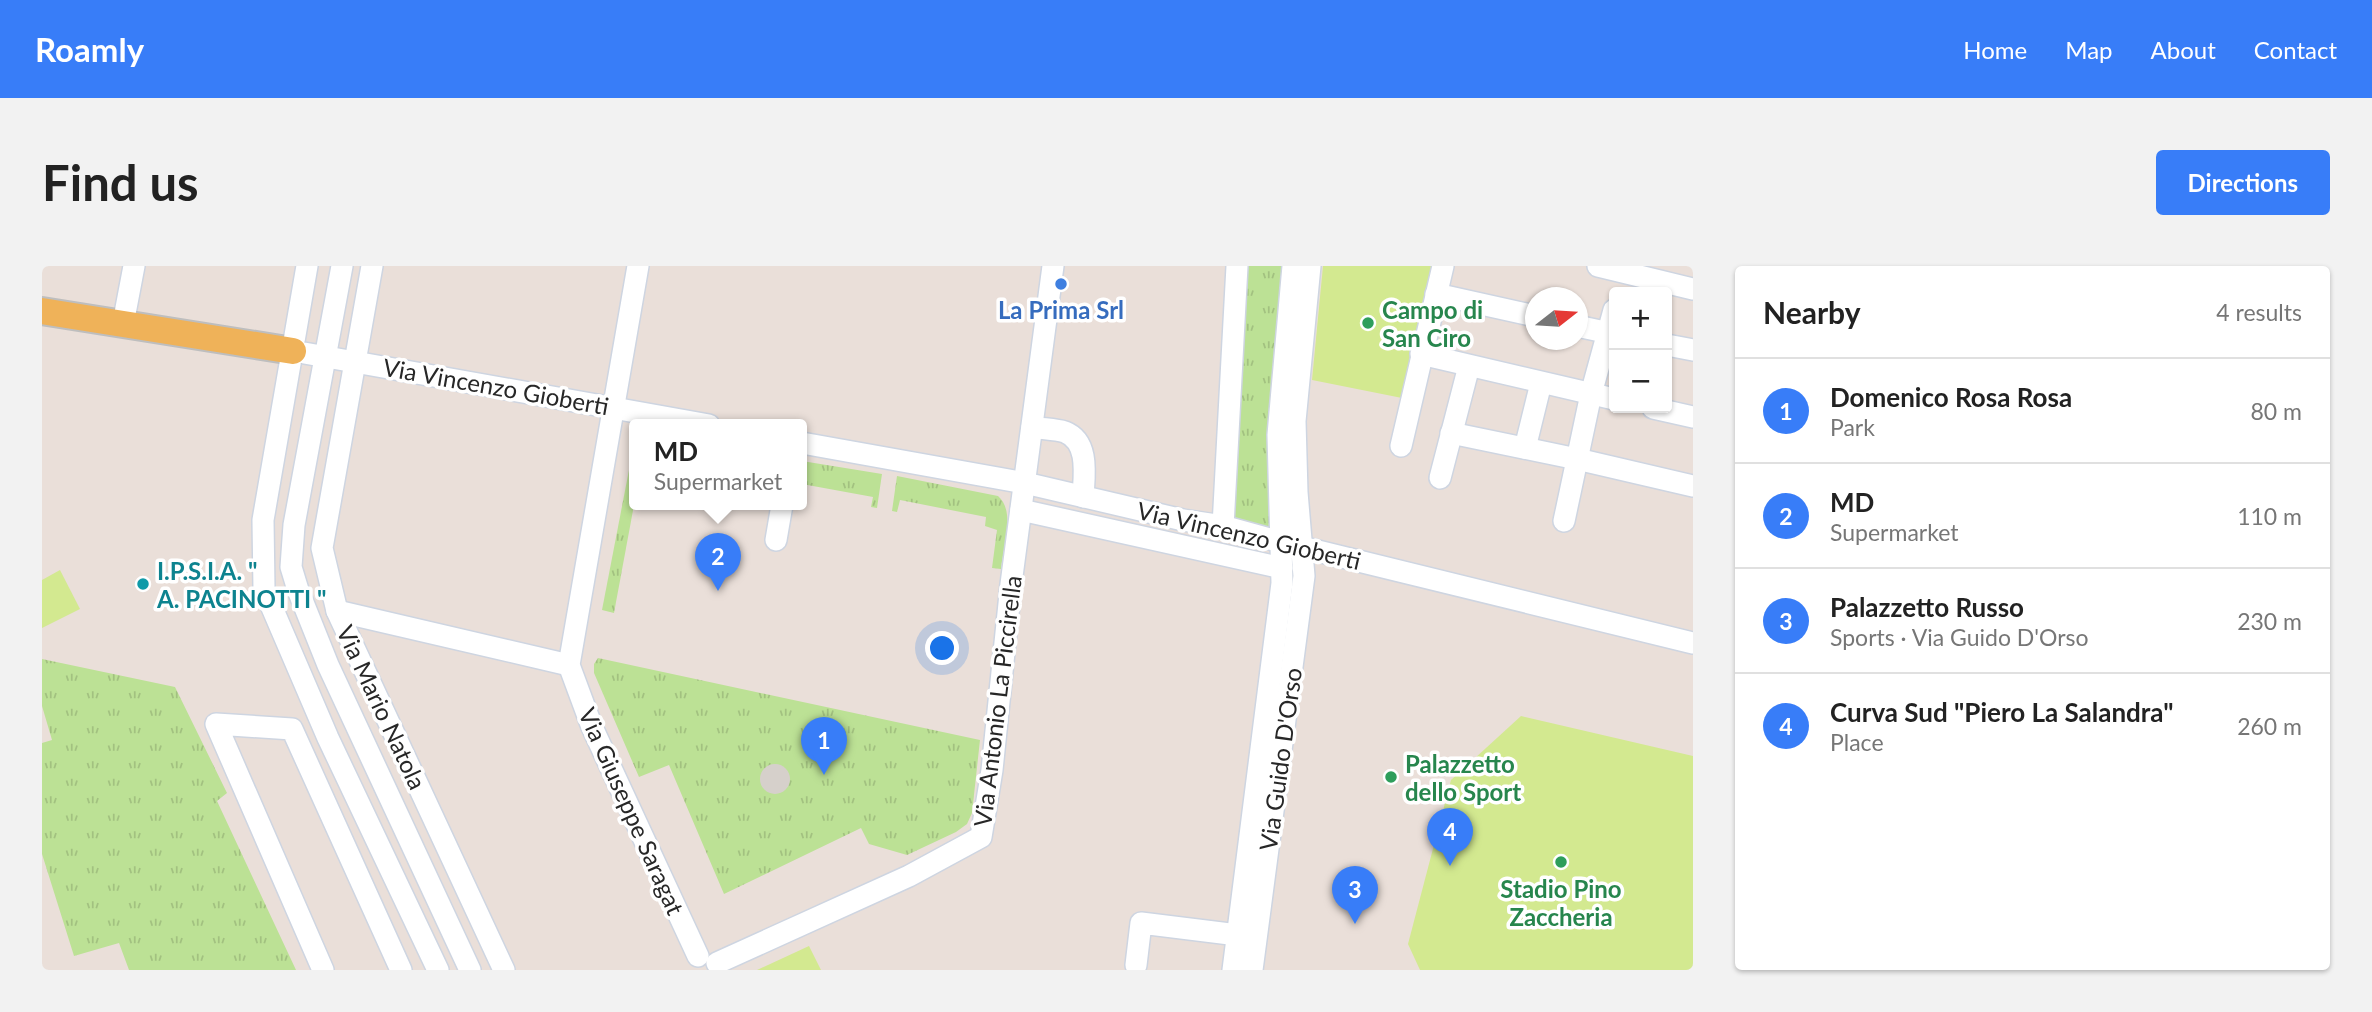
<!DOCTYPE html>
<meta charset="utf-8">
<style>
body{margin:0;font-family:Lato,sans-serif;background:#f2f2f2;color:#222}
.controls{position:absolute;right:21px;top:21px;display:grid;overflow:hidden;border-radius:7px;box-shadow:0 2px 5px #0004}
.controls button{width:63px;height:63px;display:grid;place-items:center;padding:0;border:0;border-bottom:2px solid #e0e0e0;background:#fff;color:#222;font:35px sans-serif}
.compass{position:absolute;left:1483px;top:21px;width:63px;height:63px;border-radius:50%;background:#fff;box-shadow:0 2px 5px #0004;rotate:73deg}
.you{position:absolute;left:901px;top:383px;width:24px;height:24px;margin:-18px;border:5px solid #fff;border-radius:50%;background:#1a73e8;box-shadow:0 0 0 10px #1a73e833}
.badge{display:grid;place-items:center;width:46px;height:46px;border-radius:50%;background:#387df8;color:#fff;font-size:23px;font-weight:700}
.pin{position:absolute;translate:-50% -58px;filter:drop-shadow(0 2px 4px #0008)}
.pin::after{content:'';position:absolute;top:37px;width:24px;height:21px;background:inherit;clip-path:polygon(0 0,100% 0,50% 100%)}
.popup{position:absolute;left:587px;top:153px;width:178px;height:91px;box-sizing:border-box;display:grid;place-content:center;border-radius:7px;background:#fff;filter:drop-shadow(0 2px 5px #0005);font-size:23px;white-space:nowrap;color:#767676}
.popup b{font-size:26px;color:#222}
.popup::after{content:'';position:absolute;left:50%;top:100%;margin-left:-14px;border:14px solid transparent;border-top-color:#fff}
.list{margin:0;padding:0;list-style:none}
h2{display:flex;justify-content:space-between;align-items:center;height:91px;margin:0;padding:0 28px;font-size:30px}
h2 small{font-size:23px;font-weight:400;color:#767676}
.list li{display:grid;grid-template-columns:46px 1fr auto;gap:21px;align-items:center;box-sizing:border-box;height:105px;padding:0 28px;border-top:2px solid #e0e0e0}
.list b{display:block;font-size:26px;white-space:nowrap}
.list p{margin:0;font-size:23px;white-space:nowrap;color:#767676}
.list em{font-size:23px;font-style:normal;color:#767676}
.map{position:relative;flex:none;width:1651px;height:704px;overflow:hidden;border-radius:7px}
header{display:flex;align-items:center;gap:42px;box-sizing:border-box;height:98px;padding:0 35px;background:#387df8;color:#fff}
header strong{font-size:33px}
nav{display:flex;gap:38px;margin-inline-start:auto;font-size:24px}
.intro{display:flex;align-items:center;justify-content:space-between;box-sizing:border-box;height:168px;padding:0 42px}
h1{margin:0;font-size:49px}
.button{padding:18px 32px;border-radius:7px;background:#387df8;color:#fff;font-size:24px;font-weight:700}
main{display:flex;gap:42px;padding:0 42px}
aside{flex:1;background:#fff;border-radius:7px;box-shadow:0 2px 5px #0004}
.map>svg:first-child{display:block}
</style>
<header>
<strong>Roamly</strong>
<nav><a>Home</a><a>Map</a><a>About</a><a>Contact</a></nav>
</header>
<div class="intro"><h1>Find us</h1><a class="button">Directions</a></div>
<main>
<div class="map">
<svg width="1651" height="704" viewBox="0 0 1651 704">
<defs>
<pattern id="grass-tufts" width="24" height="20" patternUnits="userSpaceOnUse" patternTransform="scale(1.75)"><rect width="24" height="20" fill="#bce195"/><path d="M3 7l-1-3M5 7V3M7 7l1-3M15 17l-1-3M17 17v-4M19 17l1-3" fill="none" stroke="#a2c180"/></pattern>
</defs>
<rect width="100%" height="100%" fill="#eadfd9"/>
<!-- grass -->
<g fill="url(#grass-tufts)">
<polygon points="1201,0 1245,0 1234,267 1186,256"/>
<polygon points="592,178 592,239 572,347 560,344"/>
<polygon points="760,195 840,208 835,242 829,241 831,231 760,218"/>
<path d="M855 210 956 230C974 245 961 282 959 303L950 302 955 264 943 260 944 251 858 234 855 246 850 245Z"/>
<polygon points="556,392 938,474 930,547 925,558 914,566 865,589 827,578 819,562 682,628 627,499 597,511 552,407 552,398"/>
<polygon points="0,393 133,421 185,527 175,535 254,704 87,704 77,677 32,690 0,588 0,477 10,474 0,440"/>
</g>
<!-- pitch -->
<g fill="#d3e990">
<polygon points="1281,0 1390,0 1360,132 1270,114"/>
<polygon points="18,304 38,343 0,362 0,314"/>
<polygon points="1479,450 1651,490 1651,704 1378,704 1366,678 1409,514"/>
<polygon points="767,680 779,704 715,704"/>
</g>
<!-- plaza -->
<circle fill="#d6d0cb" cx="733" cy="513" r="15"/>
<g fill="none" stroke-linecap="round" stroke-linejoin="round">
<!-- minor casing -->
<g stroke="#ced5e1" stroke-width="24">
<g id="minor">
<polyline points="265,0 221,254 222,323 286,472 396,704"/>
<polyline points="300,0 252,259 249,301 256,324 286,399 428,704"/>
<polyline points="330,0 280,282 295,345 462,704"/>
<polyline points="596,0 527,399 550,461 656,690"/>
<polyline points="1556,0 1651,23"/>
<polyline points="1394,28 1493,50"/>
<polyline points="81,58 92,0"/>
<polyline points="1535,60 1572,68"/>
<polyline points="1625,79 1651,84"/>
<polyline points="251,85 667,159"/>
<polyline points="1379,88 1572,133"/>
<polyline points="1611,142 1651,151"/>
<path d="M990 161C1000 163 1013 163 1023 166 1048 176 1042 210 1041 231"/>
<polyline points="1409,167 1535,193 1651,220"/>
<polyline points="760,177 983,217 1141,254 1181,260 1239,276 1651,377"/>
<polyline points="1359,180 1401,0"/>
<polyline points="1483,182 1499,117"/>
<polyline points="1398,212 1427,100"/>
<polyline points="979,244 1240,302"/>
<polyline points="1522,255 1549,128 1572,44"/>
<polyline points="1181,260 1195,0"/>
<polyline points="734,274 740,239"/>
<polyline points="295,345 527,399"/>
<polyline points="675,697 867,610 939,571 950,504 969,318 1011,0"/>
<polyline points="1094,699 1099,657 1196,669"/>
<polyline points="281,704 174,458 250,463 359,704"/>
<polyline points="1191,704 1240,317 1236,169 1251,0"/>
<polyline points="1210,704 1262,310 1255,226 1253,155 1268,0"/>
</g>
</g>
<!-- major casing -->
<g stroke="#bebebe" stroke-width="30">
<polyline id="major" points="0,45 251,85"/>
</g>
<!-- minor -->
<use href="#minor" stroke="#fff" stroke-width="21"/>
<!-- major -->
<use href="#major" stroke="#efb259" stroke-width="26"/>
</g>
<!-- markers -->
<circle fill="#3f7fe0" stroke="#fff" stroke-width="2.5" cx="1019" cy="18" r="7"/>
<g fill="#2e9e5b" stroke="#fff" stroke-width="2.5">
<circle cx="1326" cy="57" r="7"/>
<circle cx="1349" cy="511" r="7"/>
<circle cx="1519" cy="596" r="7"/>
</g>
<circle fill="#0f9aa8" stroke="#fff" stroke-width="2.5" cx="101" cy="318" r="7"/>
<g text-anchor="middle" dominant-baseline="central" stroke-width="7" stroke-linejoin="round" paint-order="stroke">
<!-- shop labels -->
<g font-size="24" font-weight="bold" fill="#366cbe" stroke="#fff">
<text x="1019" y="43">La Prima Srl</text>
</g>
<!-- leisure labels -->
<g font-size="24" font-weight="bold" fill="#27864d" stroke="#fff" text-anchor="start">
<text x="1340" y="43">Campo di<tspan x="1340" dy="28">San Ciro</tspan></text>
<text x="1363" y="497">Palazzetto<tspan x="1363" dy="28">dello Sport</tspan></text>
<text x="1519" y="622" text-anchor="middle">Stadio Pino<tspan x="1519" dy="28">Zaccheria</tspan></text>
</g>
<!-- street labels -->
<g font-size="24" fill="#272727" stroke="#fff">
<text transform="translate(454 120) rotate(10)">Via Vincenzo Gioberti</text>
<text transform="translate(1207 269) rotate(13)">Via Vincenzo Gioberti</text>
<text transform="translate(955 435) rotate(-83)">Via Antonio La Piccirella</text>
<text transform="translate(340 441) rotate(65)">Via Mario Natola</text>
<text transform="translate(1238 493) rotate(-82)">Via Guido D'Orso</text>
<text transform="translate(590 545) rotate(66)">Via Giuseppe Saragat</text>
</g>
<!-- culture labels -->
<g font-size="24" font-weight="bold" fill="#0d838f" stroke="#fff" text-anchor="start">
<text x="115" y="304">I.P.S.I.A. "<tspan x="115" dy="28">A. PACINOTTI "</tspan></text>
</g>
</g>
</svg>
<div class="controls">
<button>+</button>
<button>−</button>
</div>
<svg class="compass" viewBox="-18 -18 36 36"><path d="M0-13l5 13h-10z" fill="#e53935"/><path d="M0 13l5-13h-10z" fill="#767676"/></svg>
<div class="you"></div>
<div class="pin badge" style="left:782px;top:509px">1</div>
<div class="pin badge" style="left:676px;top:325px">2</div>
<div class="popup"><b>MD</b>Supermarket</div>
<div class="pin badge" style="left:1313px;top:658px">3</div>
<div class="pin badge" style="left:1408px;top:600px">4</div>
</div>
<aside>
<h2>Nearby<small>4 results</small></h2>
<ul class="list">
<li><span class="badge">1</span><div><b>Domenico Rosa Rosa</b><p>Park</p></div><em>80 m</em></li>
<li><span class="badge">2</span><div><b>MD</b><p>Supermarket</p></div><em>110 m</em></li>
<li><span class="badge">3</span><div><b>Palazzetto Russo</b><p>Sports · Via Guido D'Orso</p></div><em>230 m</em></li>
<li><span class="badge">4</span><div><b>Curva Sud &quot;Piero La Salandra&quot;</b><p>Place</p></div><em>260 m</em></li>
</ul>
</aside>
</main>
